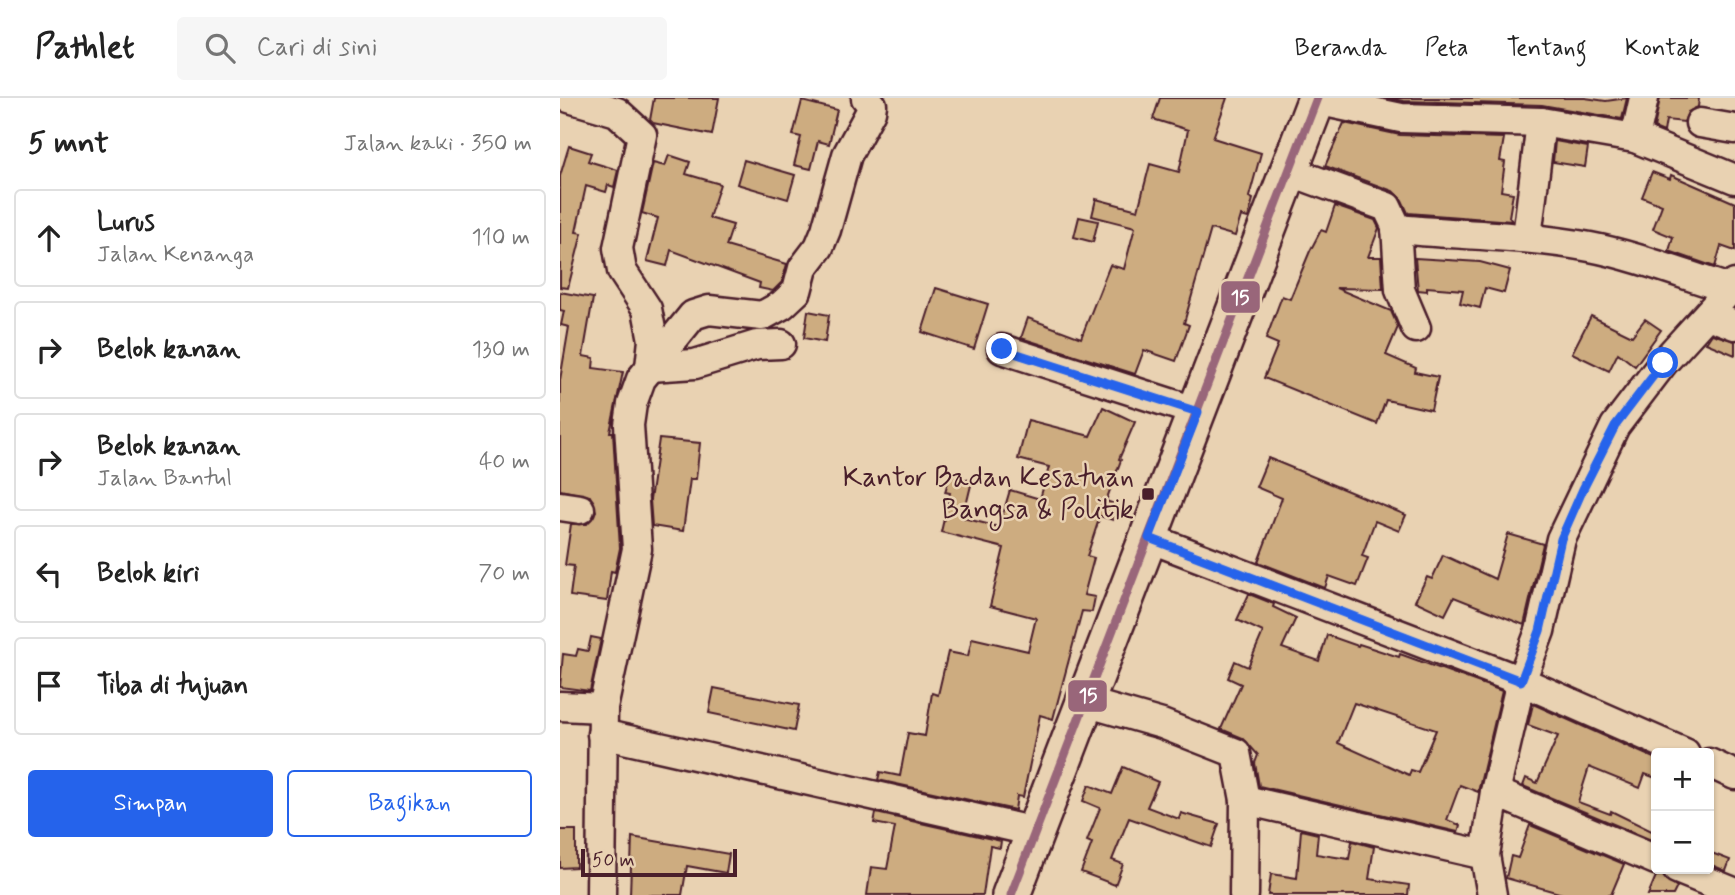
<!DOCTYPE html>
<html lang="id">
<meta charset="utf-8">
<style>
body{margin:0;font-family:Mynerve,sans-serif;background:#f6f6f6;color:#222}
.controls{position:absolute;right:21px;bottom:21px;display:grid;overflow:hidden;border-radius:7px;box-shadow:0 2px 5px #0004}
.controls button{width:63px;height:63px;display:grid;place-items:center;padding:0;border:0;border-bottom:2px solid #e0e0e0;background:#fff;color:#222;font:35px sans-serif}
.scale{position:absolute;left:21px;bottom:18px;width:156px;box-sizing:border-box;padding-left:7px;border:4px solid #4a1f2b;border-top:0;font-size:19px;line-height:24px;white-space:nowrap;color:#4a1f2b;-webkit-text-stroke:5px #e9d2b2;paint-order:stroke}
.stop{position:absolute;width:21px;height:21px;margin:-16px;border:5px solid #2563eb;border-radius:50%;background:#fff}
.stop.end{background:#2563eb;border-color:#fff;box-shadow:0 2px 7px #0008}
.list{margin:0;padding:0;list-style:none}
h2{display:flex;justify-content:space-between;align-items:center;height:91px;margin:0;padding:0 28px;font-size:30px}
h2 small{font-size:23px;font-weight:400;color:#767676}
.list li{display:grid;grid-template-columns:46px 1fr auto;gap:21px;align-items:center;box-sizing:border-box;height:98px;margin:0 14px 14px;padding:0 14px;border:2px solid #e0e0e0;border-radius:7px}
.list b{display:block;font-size:26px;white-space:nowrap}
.list p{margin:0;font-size:23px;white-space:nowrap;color:#767676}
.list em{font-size:23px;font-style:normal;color:#767676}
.actions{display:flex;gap:14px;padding:21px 28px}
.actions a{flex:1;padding:16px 0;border:2px solid #2563eb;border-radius:7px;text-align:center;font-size:24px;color:#2563eb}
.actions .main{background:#2563eb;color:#fff}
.icon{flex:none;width:38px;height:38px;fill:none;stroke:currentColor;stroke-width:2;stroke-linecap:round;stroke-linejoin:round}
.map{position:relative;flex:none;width:1175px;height:797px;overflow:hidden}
header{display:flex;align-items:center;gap:42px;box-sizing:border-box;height:98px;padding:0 35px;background:#fff;border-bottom:2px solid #e0e0e0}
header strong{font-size:33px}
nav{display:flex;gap:38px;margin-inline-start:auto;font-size:24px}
.search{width:490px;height:63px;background:#f6f6f6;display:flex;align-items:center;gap:18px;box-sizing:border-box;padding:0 24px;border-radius:7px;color:#767676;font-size:26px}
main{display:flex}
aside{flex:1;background:#fff}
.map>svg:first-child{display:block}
</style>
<header>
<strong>Pathlet</strong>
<div class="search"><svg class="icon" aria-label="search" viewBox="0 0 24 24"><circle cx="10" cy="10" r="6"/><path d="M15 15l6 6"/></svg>Cari di sini</div>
<nav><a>Beranda</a><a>Peta</a><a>Tentang</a><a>Kontak</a></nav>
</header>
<main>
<aside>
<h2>5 mnt<small>Jalan kaki · 350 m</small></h2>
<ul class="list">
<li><svg class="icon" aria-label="ahead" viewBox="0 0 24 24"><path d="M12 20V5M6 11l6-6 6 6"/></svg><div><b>Lurus</b><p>Jalan Kenanga</p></div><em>110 m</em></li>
<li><svg class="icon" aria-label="right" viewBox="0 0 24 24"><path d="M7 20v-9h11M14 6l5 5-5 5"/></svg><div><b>Belok kanan</b></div><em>130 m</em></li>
<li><svg class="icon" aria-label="right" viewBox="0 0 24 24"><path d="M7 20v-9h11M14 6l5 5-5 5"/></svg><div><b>Belok kanan</b><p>Jalan Bantul</p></div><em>40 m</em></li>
<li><svg class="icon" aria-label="left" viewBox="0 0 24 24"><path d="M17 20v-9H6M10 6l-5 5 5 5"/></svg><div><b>Belok kiri</b></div><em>70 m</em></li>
<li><svg class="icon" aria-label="arrive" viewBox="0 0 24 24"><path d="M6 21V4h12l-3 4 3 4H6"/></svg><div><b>Tiba di tujuan</b></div></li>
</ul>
<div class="actions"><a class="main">Simpan</a><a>Bagikan</a></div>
</aside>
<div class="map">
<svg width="1175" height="797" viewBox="0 0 1175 797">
<rect width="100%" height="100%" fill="#e9d2b2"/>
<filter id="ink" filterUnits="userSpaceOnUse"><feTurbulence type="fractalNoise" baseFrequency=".0143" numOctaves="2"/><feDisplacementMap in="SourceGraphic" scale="14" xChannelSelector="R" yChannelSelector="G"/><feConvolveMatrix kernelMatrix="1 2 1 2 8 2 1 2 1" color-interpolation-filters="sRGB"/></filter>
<g filter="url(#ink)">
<!-- building -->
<g fill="#cdac80" stroke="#4a1f2b" stroke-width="2" fill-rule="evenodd">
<polygon points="94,0 159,0 152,37 93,25 90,22"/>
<polygon points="600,0 667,0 653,40 701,55 689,99 693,101 688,120 681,118 675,138 651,131 624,225 629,227 616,263 584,252 575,276 461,240 468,220 521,240 550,167 564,171 575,129 532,118 536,101 578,112 590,66 619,74 628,32 593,21"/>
<polygon points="827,0 1025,0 1046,3 1067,0 1062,21 982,7 843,3"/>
<polygon points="1100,0 1139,0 1138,9 1128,14 1124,24 1106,22 1104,34 1094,30"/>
<polygon points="242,3 277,12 269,46 258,43 251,71 234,67 241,39 233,37"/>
<polygon points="784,25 840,37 944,40 940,63 945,64 941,93 953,95 949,119 952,123 848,115 842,102 833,93 765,68"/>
<polygon points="995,43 1028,49 1025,69 993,64"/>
<polygon points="9,48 31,55 28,63 58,72 54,89 48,87 46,94 26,88 16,134 22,135 8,190 0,189 0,78"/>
<polygon points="109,57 130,64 126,76 160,86 149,120 173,127 166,148 227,166 222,184 213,193 199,190 200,185 111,152 107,168 87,163 98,120 82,115 93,65 105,68"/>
<polygon points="184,62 235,77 228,101 177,86"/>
<polygon points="1092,74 1110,81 1111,77 1175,105 1175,153 1161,148 1155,169 1109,153 1113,139 1093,131 1102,107 1082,99"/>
<polygon points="775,108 815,122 819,130 808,159 821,159 823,191 776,190 831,213 838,229 826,257 856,270 855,274 878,279 871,312 826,302 817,326 704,280 718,246 706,241 722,198 730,201 750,153 761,132 766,134"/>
<polygon points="519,119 538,123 533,144 514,139"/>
<polygon points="855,160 920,164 950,172 944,195 925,190 920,210 900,205 903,192 867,189 867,193 858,192"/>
<polygon points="376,190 428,206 414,251 362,234"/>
<polygon points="0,194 33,200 23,258 34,260 33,270 63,274 50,334 53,334 60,450 55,474 51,473 47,503 10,498 14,468 5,467 11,426 27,426 36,413 30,398 0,392 0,282 9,229 1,227 4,213 0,212"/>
<polygon points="248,213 269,217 265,244 244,240"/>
<polygon points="1031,218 1072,238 1085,221 1101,232 1075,268 1058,255 1049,273 1012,255"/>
<polygon points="1152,236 1175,243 1175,257 1146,245"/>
<polygon points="543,309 575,324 559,361 561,362 546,403 557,407 553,422 540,418 527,458 534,460 524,497 535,499 532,514 522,513 493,621 480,617 463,699 457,698 455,712 318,682 320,674 340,678 348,635 365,638 372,595 378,597 388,554 408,558 412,540 468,553 476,520 430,508 444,450 381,434 390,395 385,394 390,377 412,383 403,420 439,429 450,392 480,401 489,369 458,361 468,322 530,338"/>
<polygon points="99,341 140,345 136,381 130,381 123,433 92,428 90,402"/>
<polygon points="708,360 846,417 839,433 815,423 802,458 808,460 797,488 769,478 765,490 698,464 722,400 696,389"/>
<polygon points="948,436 983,446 964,527 894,499 885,517 855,503 867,479 872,481 883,457 935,481"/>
<path d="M689 496 714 506 713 509 736 520 722 550 759 563 767 537 798 548 799 546 839 559 840 556 942 593 918 694 900 687 887 722 900 727 898 734 699 688 695 665 698 657 683 640 661 631 681 586 668 580 675 563 688 569 703 534 677 522ZM794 605 876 632 858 674 851 672 849 677 778 645Z"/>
<polygon points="31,539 41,541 30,593 0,589 3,556 16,558 18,551 28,553"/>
<polygon points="154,590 239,607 234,633 149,615"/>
<polygon points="973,606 1096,661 1096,680 1085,676 1080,690 1029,669 1018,704 1050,716 1051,713 1096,735 1096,744 963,688 966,680 977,685 998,638 968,627"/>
<polygon points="563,669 598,684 587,709 619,721 621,715 659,726 651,749 569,720 552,762 563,766 555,787 521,774 532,745 527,743 540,710 523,703 529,687 552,696"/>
<polygon points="316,715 441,743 440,750 430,748 423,797 307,797 311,769 327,771 335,729 314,725"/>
<polygon points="970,727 1064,766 1051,797 1006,797 946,780 951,758 958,760"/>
<polygon points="0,732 16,732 16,769 0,770"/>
<polygon points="741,732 758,736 756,756 789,761 792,743 814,749 809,781 849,787 848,797 708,797 711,776 737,780"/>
<polygon points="72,739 169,756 166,775 127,768 122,797 70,797"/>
<polygon points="1149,754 1170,762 1166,773 1149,766"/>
<polygon points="1102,777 1117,789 1113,797 1088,797 1096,778"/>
</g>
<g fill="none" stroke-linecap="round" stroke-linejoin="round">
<!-- minor casing -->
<g stroke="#4a1f2b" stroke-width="33">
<g id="minor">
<polyline points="9,0 57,14 82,37 58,150 62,173 87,211 93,242 90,269"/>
<polyline points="756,2 841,20 981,24 1075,40 1175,81"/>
<polyline points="1140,25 1175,31"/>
<polyline points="1075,40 1084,0"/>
<polyline points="729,73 827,109 836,128 840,192 856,230"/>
<path d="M836 131C901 137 966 137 1030 149 1077 158 1124 177 1170 191"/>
<polyline points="967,139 981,24"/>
<polyline points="1148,217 1175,227"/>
<polyline points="442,251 638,314"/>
<polyline points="90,269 135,266 197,247 221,246"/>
<polyline points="0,408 20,411"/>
<polyline points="589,440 961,583 1125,655"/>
<polyline points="525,604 602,626 676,655 685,702 684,797"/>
<polyline points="0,608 43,610"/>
<polyline points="42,636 475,734"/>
<polyline points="1149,665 1175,677"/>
<polyline points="935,694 1096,762"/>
<polyline points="685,702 925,757"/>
<polyline points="1117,771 1171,793"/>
<polyline points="41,797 43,610 77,451 69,327 72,306 81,281 133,217 149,212 202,218 222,207 237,193 243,170 259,149 266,132 287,57 311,13 312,7 306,0"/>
<polyline points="932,797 925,757 935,694 961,583 980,533 1001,441 1055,328 1103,265 1175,186"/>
</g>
</g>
<!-- major casing -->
<g stroke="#4a1f2b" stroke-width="42">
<polyline id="major" points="451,797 757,0"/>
</g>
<!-- minor -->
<use href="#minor" stroke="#e9d2b2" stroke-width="28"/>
<!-- major -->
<use href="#major" stroke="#e9d2b2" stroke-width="37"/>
<!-- bus-1 casing -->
<g stroke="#e9d2b2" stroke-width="14">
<polyline id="bus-1" points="451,797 757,0"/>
</g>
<!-- bus-1 -->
<use href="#bus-1" stroke="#99667a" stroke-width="9"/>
</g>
</g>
<g fill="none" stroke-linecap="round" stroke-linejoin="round" filter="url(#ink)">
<!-- route -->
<polyline stroke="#2563eb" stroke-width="9" points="442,251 638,314 589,440 961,583 980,533 1001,441 1023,391 1055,328 1103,265"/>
</g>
<!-- markers -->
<rect fill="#4a1f2b" stroke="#e9d2b2" stroke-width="2.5" x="581" y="389" width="14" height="14" rx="3.5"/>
<g text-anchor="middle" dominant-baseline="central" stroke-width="5" stroke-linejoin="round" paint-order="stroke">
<!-- poi labels -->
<g font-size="28" fill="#4a1f2b" stroke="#e9d2b2" text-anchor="end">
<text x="574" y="380">Kantor Badan Kesatuan<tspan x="574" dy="32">Bangsa &amp; Politik</tspan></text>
</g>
</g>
<g stroke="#e9d2b2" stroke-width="2.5">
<rect x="660" y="182" width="41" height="34" rx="7" fill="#99667a"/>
<rect x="507" y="581" width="41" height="34" rx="7" fill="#99667a"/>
</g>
<g font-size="19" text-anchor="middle" font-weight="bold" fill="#fff">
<text x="680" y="206">15</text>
<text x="528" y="604">15</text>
</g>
</svg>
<div class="controls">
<button>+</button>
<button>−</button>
</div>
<div class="scale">50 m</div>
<div class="stop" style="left:1103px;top:265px"></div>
<div class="stop end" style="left:442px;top:251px"></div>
</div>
</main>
